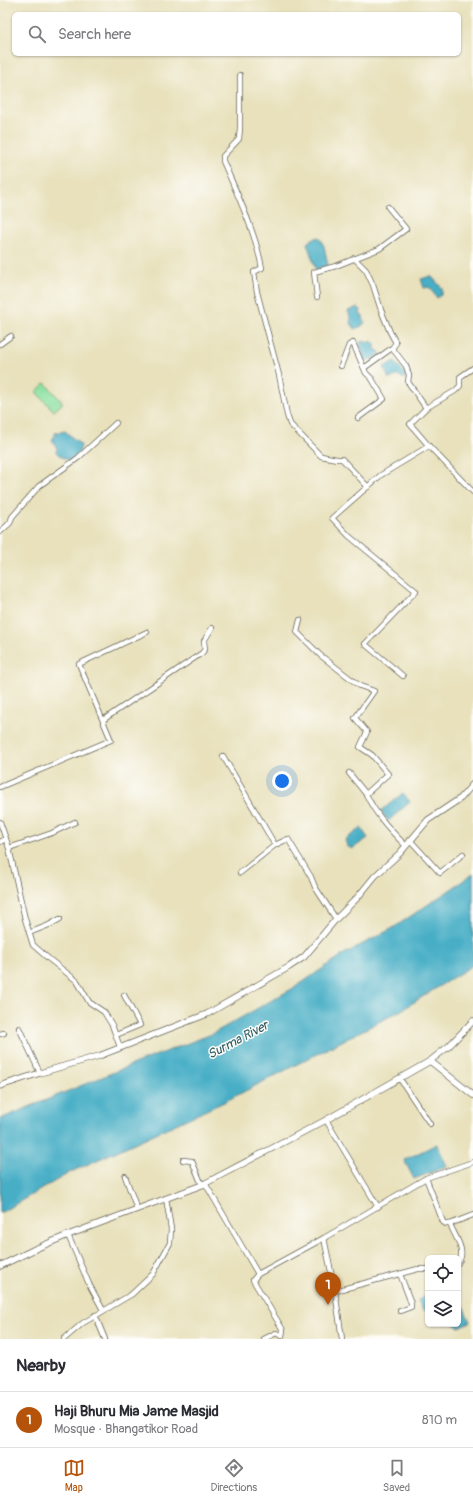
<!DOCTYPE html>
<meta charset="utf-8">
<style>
body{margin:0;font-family:Pangolin,sans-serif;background:#f2f2f3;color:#2b2b33}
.controls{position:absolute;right:12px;bottom:12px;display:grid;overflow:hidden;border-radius:6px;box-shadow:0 1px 3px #0004}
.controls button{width:36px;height:36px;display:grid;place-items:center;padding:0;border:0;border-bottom:1px solid #e1e1e2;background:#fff;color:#2b2b33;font:20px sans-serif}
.you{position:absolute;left:282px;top:781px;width:14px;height:14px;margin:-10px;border:3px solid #fff;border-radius:50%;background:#1a73e8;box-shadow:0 0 0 6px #1a73e833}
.badge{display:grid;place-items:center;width:26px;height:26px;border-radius:50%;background:#b45309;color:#fff;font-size:13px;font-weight:700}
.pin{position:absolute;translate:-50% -33px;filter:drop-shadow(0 1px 2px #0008)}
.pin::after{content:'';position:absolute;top:21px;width:14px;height:12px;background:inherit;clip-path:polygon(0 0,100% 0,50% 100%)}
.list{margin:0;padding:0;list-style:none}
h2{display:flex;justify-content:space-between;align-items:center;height:52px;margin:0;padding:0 16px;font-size:17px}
h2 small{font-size:13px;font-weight:400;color:#7c7c81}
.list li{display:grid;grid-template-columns:26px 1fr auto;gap:12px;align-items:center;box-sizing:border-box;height:56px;padding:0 16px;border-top:1px solid #e1e1e2}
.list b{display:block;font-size:15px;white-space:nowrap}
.list p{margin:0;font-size:13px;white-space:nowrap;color:#7c7c81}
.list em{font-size:13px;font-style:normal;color:#7c7c81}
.icon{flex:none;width:22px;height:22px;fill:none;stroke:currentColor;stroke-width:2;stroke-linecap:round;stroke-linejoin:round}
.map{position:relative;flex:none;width:473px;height:1339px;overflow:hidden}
.search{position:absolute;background:#fff;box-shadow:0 1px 3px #0004;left:12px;right:12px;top:12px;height:44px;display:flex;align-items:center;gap:10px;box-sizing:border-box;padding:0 14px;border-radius:6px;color:#7c7c81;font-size:15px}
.sheet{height:108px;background:#fff}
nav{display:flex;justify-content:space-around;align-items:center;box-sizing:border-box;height:56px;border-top:1px solid #e1e1e2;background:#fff;font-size:11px;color:#7c7c81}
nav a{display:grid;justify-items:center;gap:2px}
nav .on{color:#b45309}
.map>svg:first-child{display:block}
</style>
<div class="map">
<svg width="473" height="1339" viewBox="0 0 473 1339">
<rect width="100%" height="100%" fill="#fdfcf7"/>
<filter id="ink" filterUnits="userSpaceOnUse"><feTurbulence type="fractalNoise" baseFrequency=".025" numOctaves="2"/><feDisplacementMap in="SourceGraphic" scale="8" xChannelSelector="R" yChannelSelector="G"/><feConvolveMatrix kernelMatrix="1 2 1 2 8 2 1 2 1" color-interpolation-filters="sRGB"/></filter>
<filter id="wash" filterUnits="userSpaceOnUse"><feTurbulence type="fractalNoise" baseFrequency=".012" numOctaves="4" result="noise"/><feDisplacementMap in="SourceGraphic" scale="16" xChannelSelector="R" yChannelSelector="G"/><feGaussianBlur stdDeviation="0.9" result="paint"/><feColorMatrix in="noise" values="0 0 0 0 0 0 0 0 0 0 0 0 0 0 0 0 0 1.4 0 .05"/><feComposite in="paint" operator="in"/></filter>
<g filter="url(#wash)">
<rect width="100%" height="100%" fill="#e8e1bc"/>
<!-- green -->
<polygon fill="#8de1a2" stroke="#547e5f" points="45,383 63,403 54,411 36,392"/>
<!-- water -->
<g fill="#47aec6" stroke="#326571">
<polygon points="319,237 324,246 328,265 316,270 307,243 312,239"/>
<polygon points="431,276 442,288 442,294 437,298 429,287 424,288 421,279"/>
<polygon points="358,307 361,310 360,314 364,317 363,318 365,322 362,326 355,329 350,322 351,319 348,311"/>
<polygon points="366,341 367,343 372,341 375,344 375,349 380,352 380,355 372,359 364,361 360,342"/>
<polygon points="394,361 406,375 404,379 398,375 389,379 384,367"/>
<path d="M65 431 81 445C80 453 76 458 68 460L60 456 56 452 57 448 52 441 55 433Z"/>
<polygon points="403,793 410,802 388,821 381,811"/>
<polygon points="361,828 368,838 352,849 347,846 345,840"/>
<polygon points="473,873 473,965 400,1011 224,1102 71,1172 0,1213 0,1119 136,1063 212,1034 297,986 344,954 393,928 460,883"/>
<polygon points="437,1144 447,1166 414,1179 404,1160"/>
<polygon points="428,1295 428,1310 423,1311 418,1300"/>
<polygon points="458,1300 461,1301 470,1322 459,1327 454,1324 458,1324"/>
</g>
</g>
<g filter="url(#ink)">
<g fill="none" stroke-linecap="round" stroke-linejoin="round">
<!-- minor casing -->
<g stroke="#636154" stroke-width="6">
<g id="minor">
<path d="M240 75V128L239 139 223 156V161C238 196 255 231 262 268L254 272 257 292 279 375 287 415 290 424 321 456 337 459H342L368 487"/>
<polyline points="354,258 366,270 373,285 381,310 390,332 396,343 392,348 406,366 409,375 408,382 426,408"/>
<polyline points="317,297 314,272 336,266 379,249 406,229 388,207"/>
<polyline points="0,344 11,336"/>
<polyline points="341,366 349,345 353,343 366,373 372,379 384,399 358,418"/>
<polyline points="364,368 392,348"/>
<polyline points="473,368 460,377 460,386 455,391 426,408 410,424 429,446 473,492"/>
<polyline points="0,532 10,523 12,517 39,486 78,458 116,423"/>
<path d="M300 620 297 632 320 655 360 686 374 691 355 718 367 732 360 747 372 755 388 774 366 794C375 814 390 830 406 846"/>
<polyline points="403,676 365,644 416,591 349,536 332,518 381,475 429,446"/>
<polyline points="103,720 202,653 205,649 204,641 212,628"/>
<polyline points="223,756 275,845"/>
<polyline points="349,773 366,794"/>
<polyline points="0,787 111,740 79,664 147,632"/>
<polyline points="0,822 9,848 25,919 33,945 49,959 77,981 89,1002 104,1012 112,1025 120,1047"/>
<polyline points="410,840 440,873 463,854"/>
<polyline points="0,842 6,839"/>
<polyline points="9,848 52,833 75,822"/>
<polyline points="240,873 275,845 288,839 311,877 315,887 336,919"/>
<polyline points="29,933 49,925 60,919"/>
<polyline points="19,1028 40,1073"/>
<polyline points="0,1034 4,1033"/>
<polyline points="116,1035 140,1025 124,995"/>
<polyline points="400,1079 430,1124"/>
<polyline points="326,1120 378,1207"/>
<polyline points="183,1160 192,1161 202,1185"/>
<polyline points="125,1176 137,1209"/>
<polyline points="426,1178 443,1222 446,1224 450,1224 473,1215"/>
<polyline points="205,1183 258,1274"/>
<path d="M450 1224C455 1237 467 1251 458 1263"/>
<polyline points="68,1235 89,1284 103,1310"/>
<polyline points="324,1238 335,1291 342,1339"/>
<polyline points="400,1274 411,1303 411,1307 400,1311"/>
<polyline points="335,1291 418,1269 428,1269"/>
<polyline points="95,1315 105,1339"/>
<polyline points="64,1339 83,1323 132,1294 153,1274 170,1243 171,1229 166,1198"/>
<polyline points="264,1339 276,1333 282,1336 283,1330 253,1280 258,1274 324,1238 426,1178 473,1162"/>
</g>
</g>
<!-- tertiary casing -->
<g stroke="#636154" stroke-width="7">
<g id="tertiary">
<polyline points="430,1061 449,1046 473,1021"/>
<polyline points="0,1086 40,1073 99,1056 207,1014 289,967 304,957 336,919 357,898 375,876 400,853 428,820 461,798 473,784"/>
<polyline points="0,1266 35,1249 68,1235 202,1185 326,1120 430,1061 473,1095"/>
</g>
</g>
<!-- minor -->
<use href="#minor" stroke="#fff" stroke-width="4.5"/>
<!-- tertiary -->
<use href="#tertiary" stroke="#fff" stroke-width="5.5"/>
</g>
</g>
<g text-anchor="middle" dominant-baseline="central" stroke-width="3" stroke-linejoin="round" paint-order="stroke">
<!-- water labels -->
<g font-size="13" font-style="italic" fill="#2f5e68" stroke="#fdfcf7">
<text transform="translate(238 1040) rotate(-28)">Surma River</text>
</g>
</g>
</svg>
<div class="controls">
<button><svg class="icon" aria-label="locate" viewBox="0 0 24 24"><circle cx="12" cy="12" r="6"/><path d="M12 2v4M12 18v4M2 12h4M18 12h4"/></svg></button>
<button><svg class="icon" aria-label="layers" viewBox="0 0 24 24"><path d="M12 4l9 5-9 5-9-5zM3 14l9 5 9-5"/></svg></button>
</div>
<div class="you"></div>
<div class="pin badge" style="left:328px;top:1305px">1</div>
<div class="search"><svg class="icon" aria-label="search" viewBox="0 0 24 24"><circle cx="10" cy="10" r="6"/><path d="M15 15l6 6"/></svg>Search here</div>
</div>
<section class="sheet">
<h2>Nearby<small></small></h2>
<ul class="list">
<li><span class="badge">1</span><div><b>Haji Bhuru Mia Jame Masjid</b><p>Mosque · Bhangatikor Road</p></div><em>810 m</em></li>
</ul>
</section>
<nav>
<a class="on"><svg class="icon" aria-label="map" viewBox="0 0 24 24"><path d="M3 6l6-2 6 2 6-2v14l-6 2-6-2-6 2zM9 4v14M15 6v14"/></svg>Map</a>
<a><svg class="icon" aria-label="directions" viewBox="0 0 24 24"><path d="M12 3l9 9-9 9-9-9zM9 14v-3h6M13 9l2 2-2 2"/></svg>Directions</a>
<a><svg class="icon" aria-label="saved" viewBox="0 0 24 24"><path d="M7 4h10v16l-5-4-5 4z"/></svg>Saved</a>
</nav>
